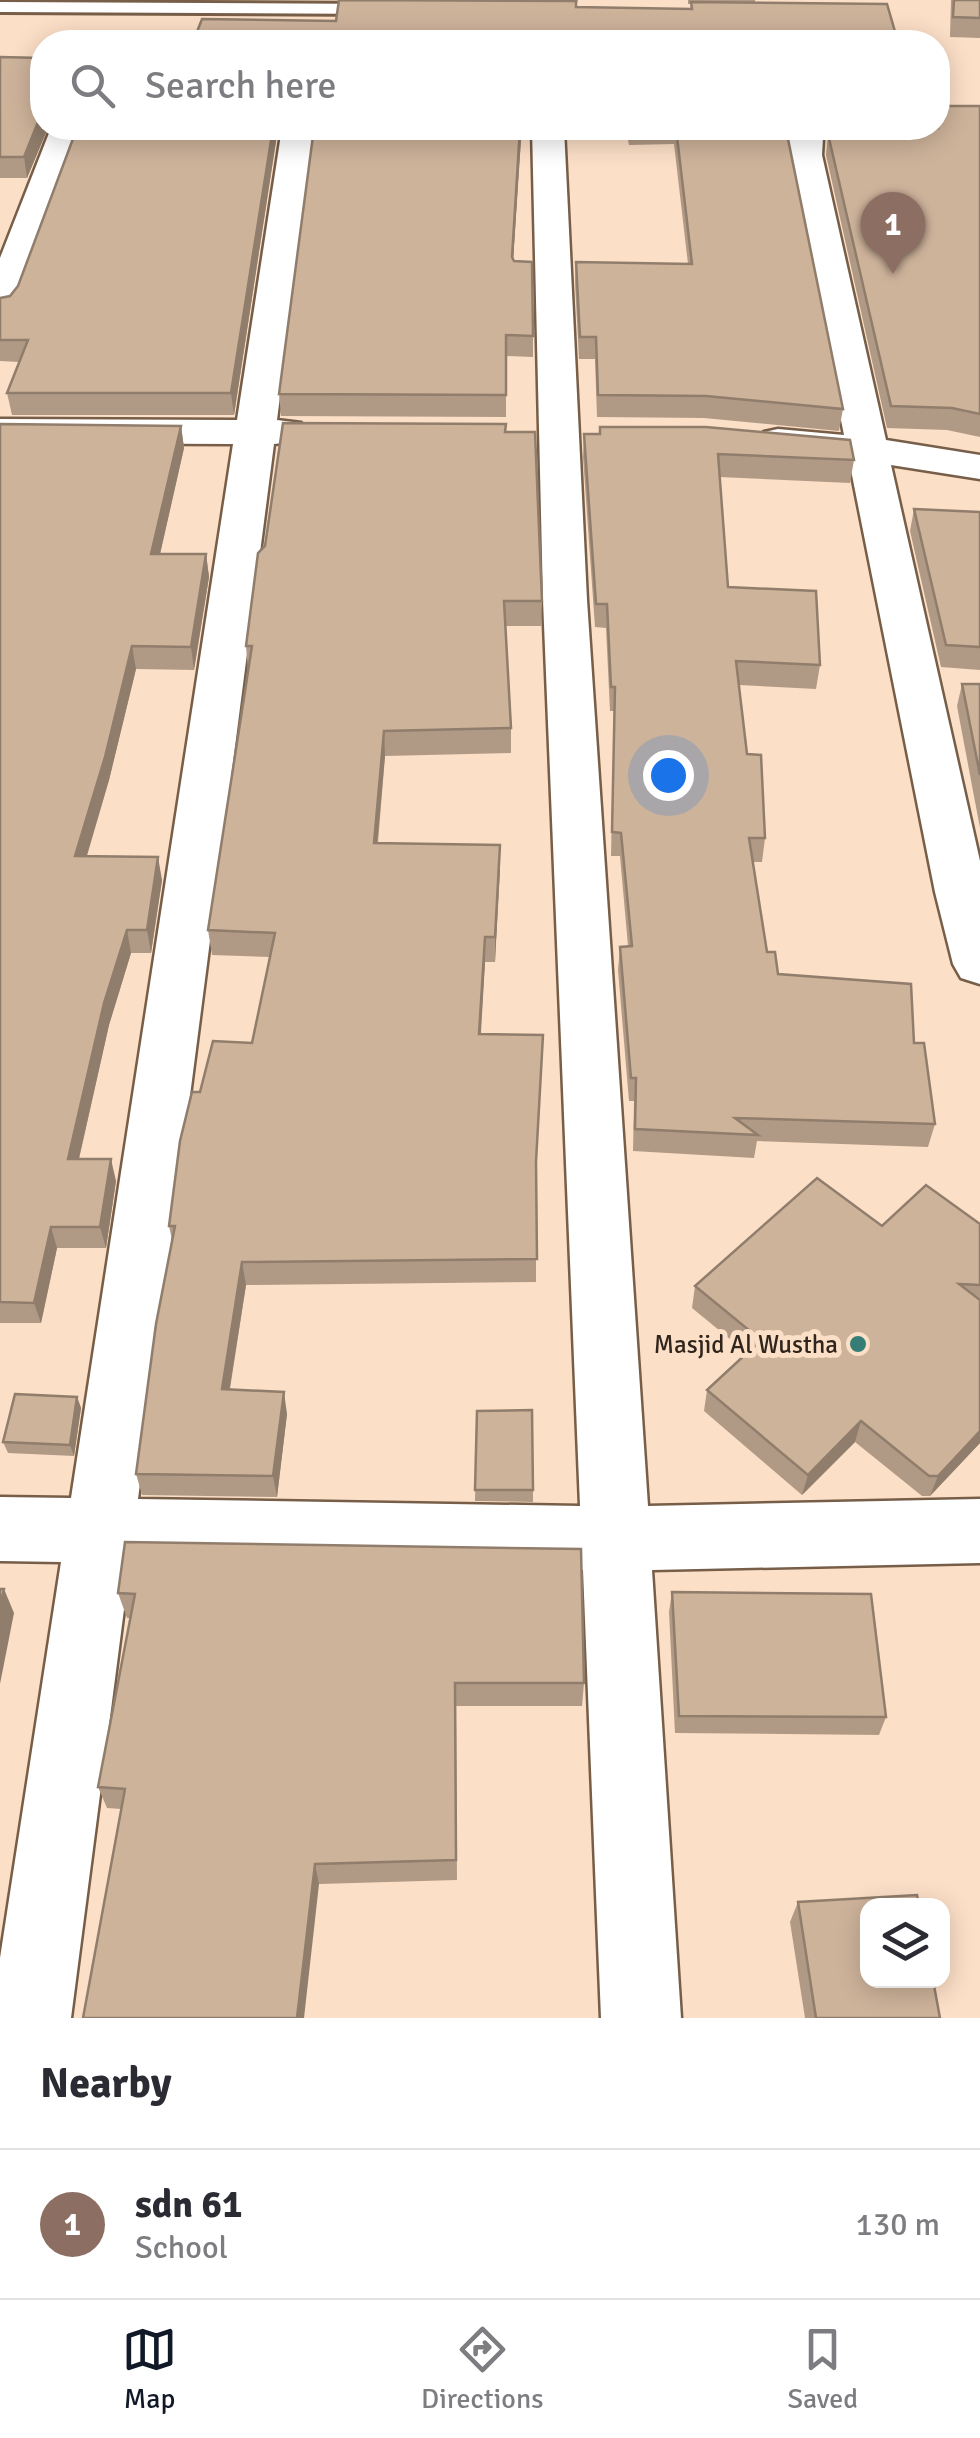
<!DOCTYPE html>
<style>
body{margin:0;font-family:Signika,sans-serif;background:#f2f2f3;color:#2b2b33}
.controls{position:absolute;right:30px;bottom:30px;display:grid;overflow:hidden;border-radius:20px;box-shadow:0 5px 25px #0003}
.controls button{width:90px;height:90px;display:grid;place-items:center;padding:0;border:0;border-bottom:2px solid #e1e1e2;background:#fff;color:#2b2b33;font:50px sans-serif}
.you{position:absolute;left:668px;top:775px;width:35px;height:35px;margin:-25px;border:8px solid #fff;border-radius:50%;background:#1a73e8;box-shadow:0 0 0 15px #1a73e833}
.badge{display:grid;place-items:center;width:65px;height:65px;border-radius:50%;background:#111827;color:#fff;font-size:32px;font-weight:700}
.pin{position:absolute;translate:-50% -82px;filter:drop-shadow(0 2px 5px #0008)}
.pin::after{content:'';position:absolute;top:52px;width:35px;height:30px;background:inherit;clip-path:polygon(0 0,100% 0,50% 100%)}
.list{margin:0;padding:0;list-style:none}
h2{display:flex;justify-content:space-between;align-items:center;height:130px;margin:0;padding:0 40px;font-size:42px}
h2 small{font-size:32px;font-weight:400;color:#7c7c81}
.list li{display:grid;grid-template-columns:65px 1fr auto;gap:30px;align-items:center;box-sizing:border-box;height:150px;padding:0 40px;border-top:2px solid #e1e1e2}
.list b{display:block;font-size:38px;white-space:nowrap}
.list p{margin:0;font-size:32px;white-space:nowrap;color:#7c7c81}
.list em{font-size:32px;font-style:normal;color:#7c7c81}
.icon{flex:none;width:55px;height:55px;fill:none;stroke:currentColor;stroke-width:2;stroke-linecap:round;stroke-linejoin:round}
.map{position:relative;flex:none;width:980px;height:2018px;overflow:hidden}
.search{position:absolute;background:#fff;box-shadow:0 5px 25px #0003;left:30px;right:30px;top:30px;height:110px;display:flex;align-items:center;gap:25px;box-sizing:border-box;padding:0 35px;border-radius:40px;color:#7c7c81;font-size:38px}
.sheet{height:280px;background:#fff}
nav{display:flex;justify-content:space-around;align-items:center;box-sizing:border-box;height:140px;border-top:2px solid #e1e1e2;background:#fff;font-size:28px;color:#7c7c81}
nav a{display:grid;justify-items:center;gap:5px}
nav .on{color:#111827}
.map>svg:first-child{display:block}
</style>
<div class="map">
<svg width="980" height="2018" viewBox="0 0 980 2018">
<rect width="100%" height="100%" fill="#fcdfc7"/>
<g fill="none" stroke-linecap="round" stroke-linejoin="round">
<!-- service casing -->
<g stroke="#765e48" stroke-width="6">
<polygon id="service" points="0,2 383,4 392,9 383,14 0,12"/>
</g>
<!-- minor casing -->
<g stroke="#765e48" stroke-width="5">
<g id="minor">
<polygon points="51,128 83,128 19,306 13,314 0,317 0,258"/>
<polygon points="282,128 314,128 277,420 301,423 307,432 301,441 274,444 138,1499 580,1506 543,600 532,128 564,128 587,600 648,1506 980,1499 980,1563 652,1570 681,2018 601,2018 583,1570 130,1563 71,2018 0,2018 0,1958 61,1562 0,1561 0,1497 71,1498 233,444 0,443 0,419 237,420"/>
<polygon points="797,128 829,128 823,138 822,155 886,440 980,455 980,479 891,465 980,861 980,984 961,978 953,964 935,892 849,460 764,450 758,441 764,432 778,429 844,435 788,155 789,138"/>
</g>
</g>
<!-- service -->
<use href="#service" fill="#fff" fill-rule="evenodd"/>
<!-- minor -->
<use href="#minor" fill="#fff" fill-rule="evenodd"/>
</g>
<!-- wall -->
<g fill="#b19a85">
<polygon points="339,0 578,0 576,7 691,9 691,4 688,4 688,0 755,0 755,2 898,42 336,21"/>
<polygon points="951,0 980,0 980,38 950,37"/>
<polygon points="0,57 42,128 48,128 27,178 0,178"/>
<polygon points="980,106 980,437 947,430 887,428 826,155 828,134"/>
<polygon points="77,128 278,128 234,415 12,415 7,393 19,362 0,361 0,298 10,296 18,286"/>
<polygon points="314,128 531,128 528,139 521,139 513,259 533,336 533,357 506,356 506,417 281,416 279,394"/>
<polygon points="565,128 793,128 787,136 843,409 839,431 704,418 597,417 595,359 579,359 575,283 576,262 688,264 674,144 629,145 627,136 568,138"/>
<polygon points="0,424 181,426 184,448 160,554 206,554 209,577 194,670 136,669 109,780 87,856 162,880 151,953 131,953 109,1025 79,1159 116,1181 106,1248 57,1248 41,1323 0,1323"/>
<polygon points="505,432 542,601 541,626 506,626 511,728 511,753 385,756 378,843 500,845 495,962 485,962 481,1034 536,1172 536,1282 246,1285 230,1389 287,1414 277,1497 142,1495 136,1474 172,1240 169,1226 200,1092 252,1043 270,957 212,955 208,930 248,670 246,646"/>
<polygon points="584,434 854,460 850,483 719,477 728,587 820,665 816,689 739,685 747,754 765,838 762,862 753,862 767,952 778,974 914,1043 935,1124 928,1147 757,1141 754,1158 633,1151 634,1101 629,1101 618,970 620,947 628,946 620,856 611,856 614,711 610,711 606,628 595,627 583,457"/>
<polygon points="914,509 980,512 980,670 941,667 910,531"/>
<polygon points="962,684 980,684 980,828 957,706"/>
<polygon points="980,1224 980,1443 930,1496 922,1496 855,1442 802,1495 704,1411 707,1390 747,1353 692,1308 695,1286 882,1226"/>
<polygon points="77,1397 81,1408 74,1456 8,1453 3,1442"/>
<polygon points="477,1411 533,1490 533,1502 475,1501"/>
<polygon points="125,1542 584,1683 582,1706 456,1706 457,1880 319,1884 121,1809 107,1808 98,1787 131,1618 127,1618 118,1593"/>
<polygon points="672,1592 886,1717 879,1735 675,1733 669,1612"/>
<polygon points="798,1902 940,2018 805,2018 790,1922"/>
</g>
<!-- shaded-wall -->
<g fill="#907d6c">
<polygon points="42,112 42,128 48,128 27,178 24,157"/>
<polygon points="273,128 278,128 234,415 231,393"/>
<polygon points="521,128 521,139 512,278 512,257"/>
<polygon points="181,426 184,448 155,576 151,554"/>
<polygon points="206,554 209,577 194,670 191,647"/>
<polygon points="132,646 136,669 109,780 80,878 75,856"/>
<polygon points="384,731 385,756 375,867 374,843"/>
<polygon points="500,845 500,870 495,962 495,937"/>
<polygon points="158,857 162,880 151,953 147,930"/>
<polygon points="127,930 131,953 109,1025 74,1180 68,1159 104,1003"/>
<polygon points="485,937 485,962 479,1058 479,1034"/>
<polygon points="111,1159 116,1181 106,1248 100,1227"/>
<polygon points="51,1227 57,1248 41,1323 34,1303"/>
<polygon points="242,1262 246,1285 226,1411 222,1389"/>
<polygon points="284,1392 287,1414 277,1497 273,1476"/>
<polygon points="77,1397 81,1408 74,1456 70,1445"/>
<polygon points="861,1421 855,1442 802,1495 808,1475"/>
<polygon points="980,1431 980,1443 930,1496 938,1476"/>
<polygon points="4,1589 14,1613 0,1684 0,1607"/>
<polygon points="315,1864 319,1884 304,2018 297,2018"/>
</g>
<!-- building -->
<g fill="#ceb39b" stroke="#907d6c" stroke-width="2.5">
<polygon points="339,0 576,1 576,7 692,9 691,2 887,4 898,42 193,42 202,19 336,21"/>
<polygon points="954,0 980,0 980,18 953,17"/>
<polygon points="0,57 42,58 42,112 24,157 0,157"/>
<polygon points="938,106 980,106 980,414 952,408 891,406 828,134 830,128 938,128"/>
<polygon points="77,128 273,128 231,393 7,393 28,340 0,340 0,298 10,296 18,286"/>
<polygon points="314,128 520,128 512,257 514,261 532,262 533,336 506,335 506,395 279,394"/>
<polygon points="676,128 787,128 787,134 843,409 706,396 598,395 596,337 580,337 576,262 692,264"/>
<polygon points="283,423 506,424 505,432 535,432 542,601 504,601 511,728 384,731 374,843 500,845 495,937 485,937 479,1034 543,1035 536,1162 537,1259 242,1262 222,1389 284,1392 273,1476 136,1474 156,1324 175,1226 169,1226 180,1141 192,1092 200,1092 213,1041 252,1043 275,933 208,930 252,646 246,646 258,553 265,546"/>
<polygon points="0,424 181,426 151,554 206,554 191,647 132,646 105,757 75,856 158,857 147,930 127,930 104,1003 68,1159 111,1159 100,1227 51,1227 34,1303 0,1302"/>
<polygon points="600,427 706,427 850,440 854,460 718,454 728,587 816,591 820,665 736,661 747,754 761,755 765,838 749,838 767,952 775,952 778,974 911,984 914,1043 924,1043 935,1124 735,1118 758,1135 635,1129 636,1078 631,1078 620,947 632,946 621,833 612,832 615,687 611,687 607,604 596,604 584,434 600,434"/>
<polygon points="914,509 980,512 980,647 946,645"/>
<polygon points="962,684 980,684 980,775"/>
<polygon points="817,1178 882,1226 926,1185 980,1224 980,1285 959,1284 980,1300 980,1431 938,1476 929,1476 861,1421 808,1475 707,1390 761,1340 695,1286"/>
<polygon points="15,1394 77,1397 70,1445 3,1442"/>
<polygon points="532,1410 533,1490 475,1490 477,1411"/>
<polygon points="125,1542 581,1549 584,1683 455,1683 456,1860 315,1864 297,2018 83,2018 125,1789 98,1787 135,1594 118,1593"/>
<polygon points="0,1589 4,1589 0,1607"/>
<polygon points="672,1592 871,1594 886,1717 679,1716"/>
<polygon points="917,1895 919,1906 868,1906 868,1980 933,1980 940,2018 816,2018 798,1902"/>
</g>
<!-- markers -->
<circle fill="#367d76" stroke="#fcdfc7" stroke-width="4" cx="858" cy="1344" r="10"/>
<g text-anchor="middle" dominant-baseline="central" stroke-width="10" stroke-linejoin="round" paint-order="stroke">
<!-- poi labels -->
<g font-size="25" fill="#30251c" stroke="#fcdfc7" text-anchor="end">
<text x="838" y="1344">Masjid Al Wustha</text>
</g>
</g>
</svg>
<div class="controls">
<button><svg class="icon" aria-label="layers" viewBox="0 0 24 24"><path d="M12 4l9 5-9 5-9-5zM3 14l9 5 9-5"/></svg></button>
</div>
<div class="you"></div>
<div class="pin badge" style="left:893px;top:274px;background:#8d6e63">1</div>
<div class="search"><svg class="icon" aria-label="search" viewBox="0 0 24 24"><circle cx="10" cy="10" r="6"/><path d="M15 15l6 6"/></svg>Search here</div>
</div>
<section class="sheet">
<h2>Nearby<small></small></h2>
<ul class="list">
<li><span class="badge" style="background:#8d6e63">1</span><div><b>sdn 61</b><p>School</p></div><em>130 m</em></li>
</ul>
</section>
<nav>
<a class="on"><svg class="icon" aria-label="map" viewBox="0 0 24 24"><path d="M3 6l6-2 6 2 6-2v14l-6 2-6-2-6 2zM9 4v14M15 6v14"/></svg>Map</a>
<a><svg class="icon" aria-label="directions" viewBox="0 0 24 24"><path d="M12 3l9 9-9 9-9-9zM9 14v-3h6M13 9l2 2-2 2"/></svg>Directions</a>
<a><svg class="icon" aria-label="saved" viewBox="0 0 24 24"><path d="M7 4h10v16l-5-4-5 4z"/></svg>Saved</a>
</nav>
